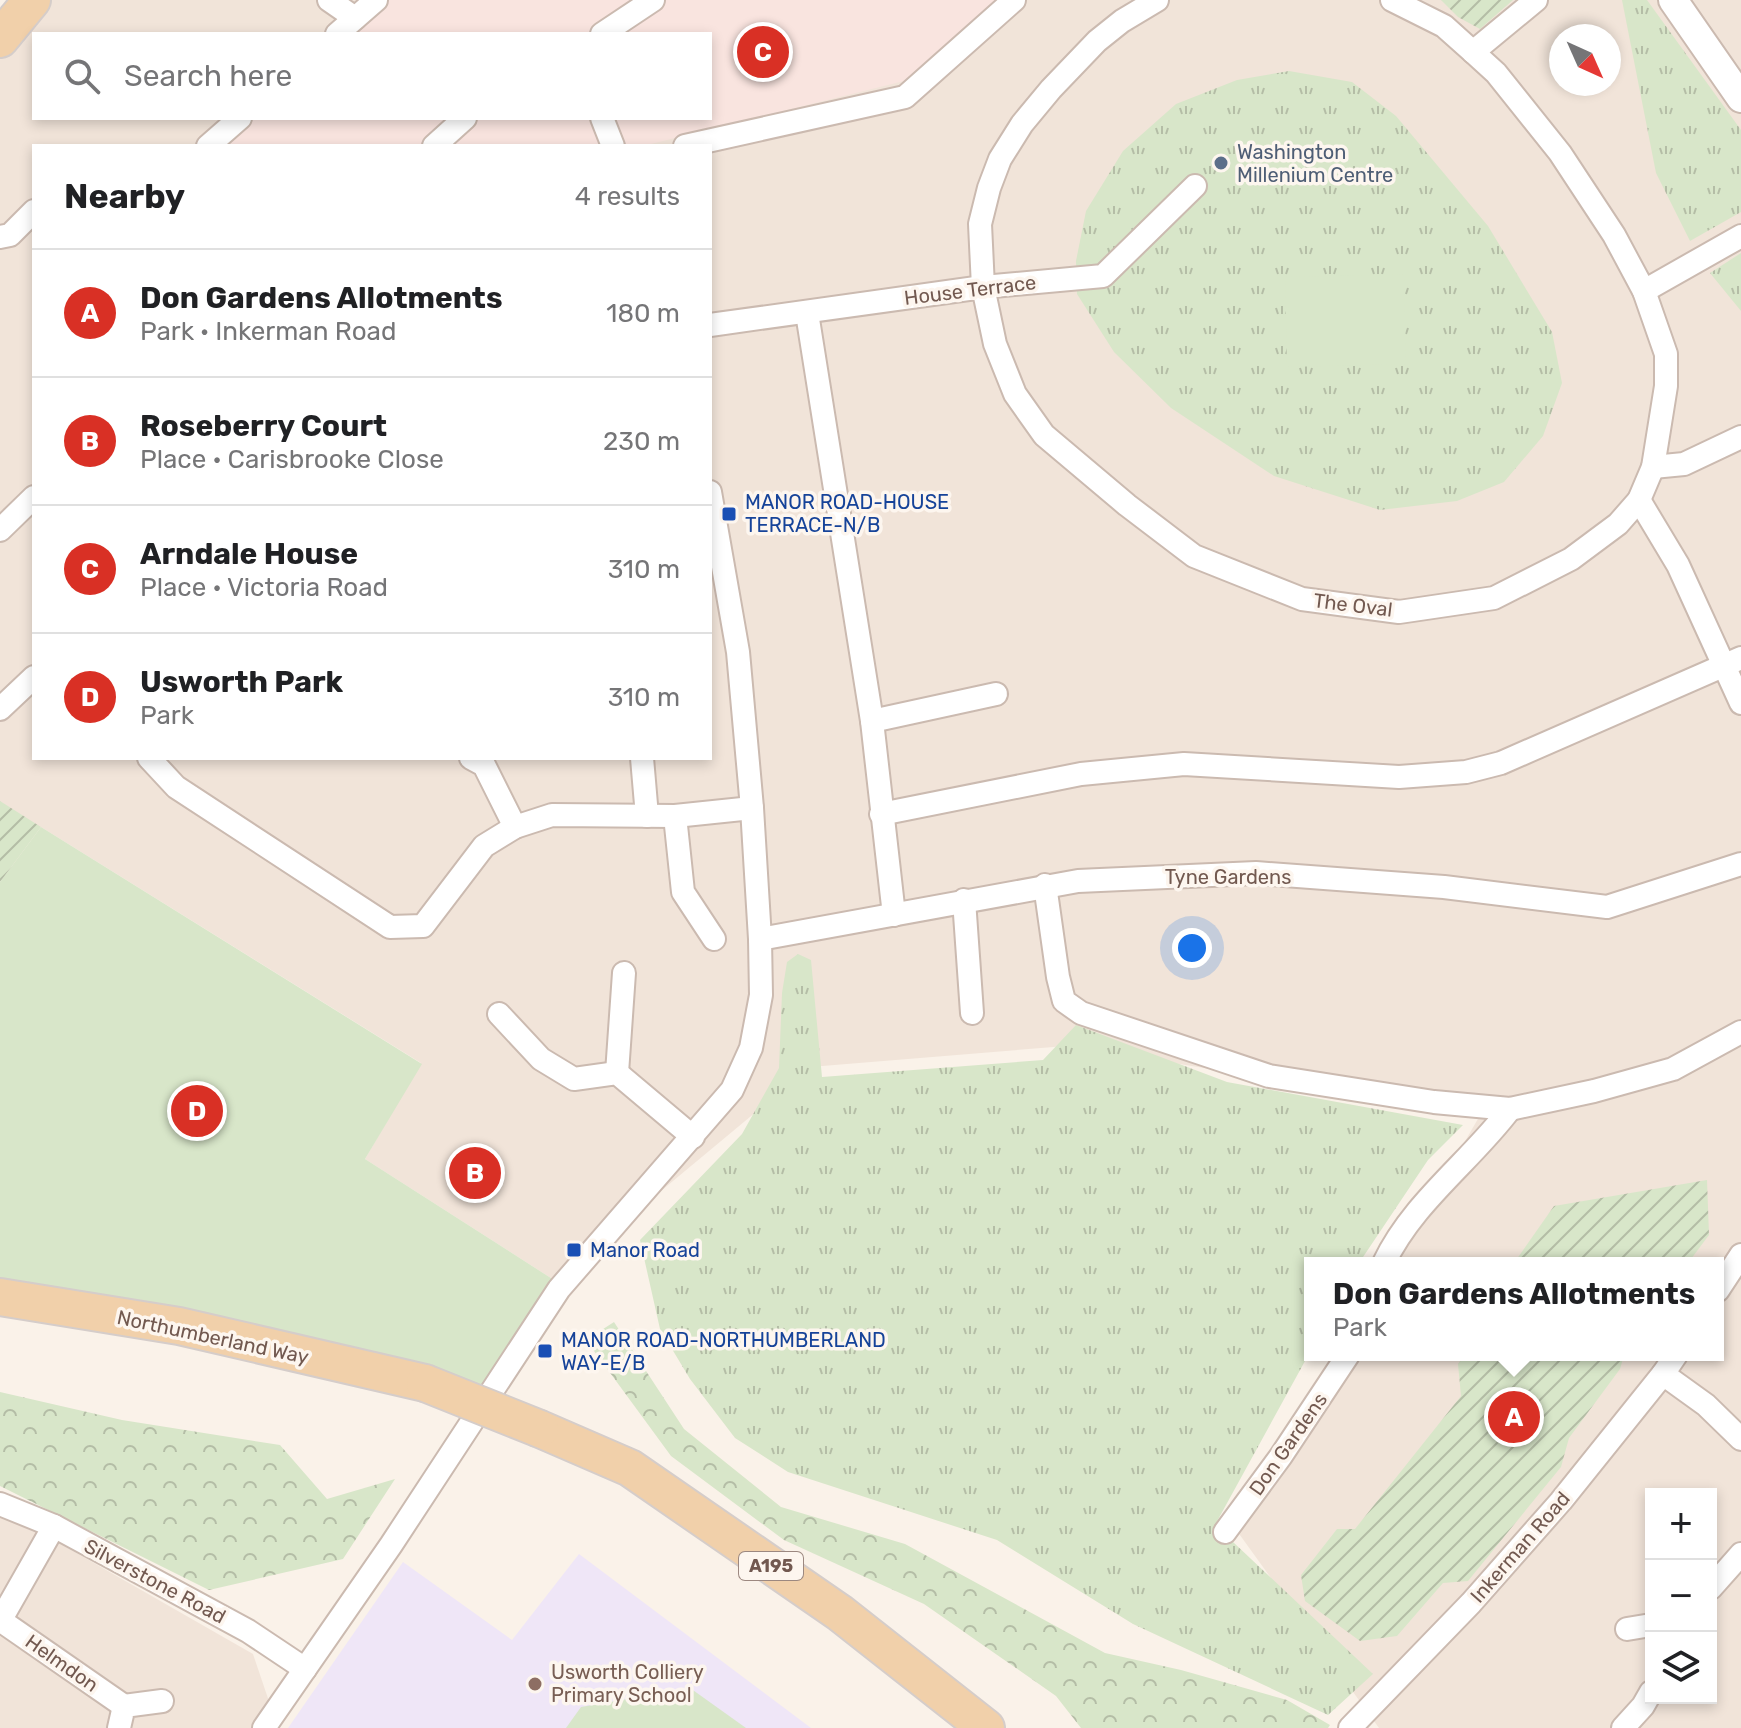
<!DOCTYPE html>
<meta charset="utf-8">
<style>
body{margin:0;font-family:Rubik,sans-serif;background:#f6f6f6;color:#202124}
.controls{position:absolute;right:24px;bottom:24px;display:grid;overflow:hidden;border-radius:0px;box-shadow:0 4px 12px #0003}
.controls button{width:72px;height:72px;display:grid;place-items:center;padding:0;border:0;border-bottom:2px solid #e0e0e0;background:#fff;color:#202124;font:40px sans-serif}
.compass{position:absolute;left:1549px;top:24px;width:72px;height:72px;border-radius:50%;background:#fff;box-shadow:0 4px 12px #0003;rotate:135deg}
.you{position:absolute;left:1192px;top:948px;width:28px;height:28px;margin:-20px;border:6px solid #fff;border-radius:50%;background:#1a73e8;box-shadow:0 0 0 12px #1a73e833}
.badge{display:grid;place-items:center;width:52px;height:52px;border-radius:50%;background:#d93025;color:#fff;font-size:26px;font-weight:700}
.pin{position:absolute;translate:-50% -50%;border:4px solid #fff;box-shadow:0 2px 8px #0006}
.popup{position:absolute;left:1304px;top:1257px;width:420px;height:104px;box-sizing:border-box;display:grid;place-content:center;border-radius:0px;background:#fff;filter:drop-shadow(0 2px 6px #0005);font-size:26px;white-space:nowrap;color:#757577}
.popup b{font-size:30px;color:#202124}
.popup::after{content:'';position:absolute;left:50%;top:100%;margin-left:-16px;border:16px solid transparent;border-top-color:#fff}
.list{margin:0;padding:0;list-style:none}
h2{display:flex;justify-content:space-between;align-items:center;height:104px;margin:0;padding:0 32px;font-size:34px}
h2 small{font-size:26px;font-weight:400;color:#757577}
.list li{display:grid;grid-template-columns:52px 1fr auto;gap:24px;align-items:center;box-sizing:border-box;height:128px;padding:0 32px;border-top:2px solid #e0e0e0}
.list b{display:block;font-size:30px;white-space:nowrap}
.list p{margin:0;font-size:26px;white-space:nowrap;color:#757577}
.list em{font-size:26px;font-style:normal;color:#757577}
.icon{flex:none;width:44px;height:44px;fill:none;stroke:currentColor;stroke-width:2;stroke-linecap:round;stroke-linejoin:round}
.map{position:relative;flex:none;width:1741px;height:1728px;overflow:hidden}
.search{position:absolute;background:#fff;box-shadow:0 4px 12px #0003;left:32px;top:32px;width:680px;height:88px;display:flex;align-items:center;gap:20px;box-sizing:border-box;padding:0 28px;border-radius:0px;color:#757577;font-size:30px}
.panel{position:absolute;background:#fff;box-shadow:0 4px 12px #0003;left:32px;top:144px;width:680px;height:616px;border-radius:0px}
.map>svg:first-child{display:block}
</style>
<div class="map">
<svg width="1741" height="1728" viewBox="0 0 1741 1728">
<defs>
<pattern id="grass-tufts" width="24" height="20" patternUnits="userSpaceOnUse" patternTransform="scale(2)"><rect width="24" height="20" fill="#d8e6c9"/><path d="M3 7l-1-3M5 7V3M7 7l1-3M15 17l-1-3M17 17v-4M19 17l1-3" fill="none" stroke="#b4bda6"/></pattern>
<pattern id="forest-crowns" width="20" height="18" patternUnits="userSpaceOnUse" patternTransform="scale(2)"><rect width="20" height="18" fill="#d8e6c9"/><path d="M2 6a3 3 0 1 1 6 0M12 15a3 3 0 1 1 6 0" fill="none" stroke="#b4bda6"/></pattern>
<pattern id="garden-furrows" width="10" height="10" patternUnits="userSpaceOnUse" patternTransform="scale(2)"><rect width="10" height="10" fill="#d8e6c9"/><path d="M-1 1l2-2M0 10L10 0M9 11l2-2" fill="none" stroke="#b4bda6"/></pattern>
</defs>
<rect width="100%" height="100%" fill="#faf2e9"/>
<!-- residential -->
<g fill="#f1e4d9" fill-rule="evenodd">
<path d="M38 0H1741V1728H1379L1237 1531 1340 1355H1718V1263H1394L1482 1112 1066 1046 810 1067 554 1280 365 1159 421 1063 41 827 0 882V55ZM34 34H710V118H34ZM1561 36H1609V84H1561ZM34 146H710V758H34ZM1651 1494H1711V1698H1651Z"/>
<polygon points="0,1513 17,1519 253,1654 278,1728 0,1728"/>
</g>
<!-- commercial -->
<polygon fill="#f9e4df" points="389,0 1004,0 904,81 643,146 221,146 253,118 710,118 710,34 350,34"/>
<!-- education -->
<polygon fill="#efe6f7" points="579,1554 811,1728 288,1728 403,1562 512,1640"/>
<!-- grass -->
<g fill="url(#grass-tufts)">
<polygon points="1622,0 1647,0 1741,130 1741,212 1690,241 1656,173"/>
<polygon points="1289,71 1352,82 1396,116 1488,226 1552,332 1562,383 1543,436 1504,482 1457,501 1380,510 1274,476 1171,408 1114,352 1077,294 1076,261 1086,211 1123,151 1176,104 1237,80"/>
<polygon points="1741,253 1741,311 1710,273"/>
<polygon points="798,954 811,960 822,1077 1043,1060 1076,1025 1227,1082 1463,1125 1428,1160 1359,1263 1310,1263 1310,1352 1215,1525 1373,1674 1328,1715 1133,1624 997,1540 788,1472 735,1438 690,1379 660,1329 640,1240 742,1134 779,1068 782,993 787,962"/>
</g>
<!-- forest -->
<g fill="url(#forest-crowns)">
<polygon points="614,1322 684,1429 781,1507 905,1544 1105,1653 1181,1670 1287,1700 1330,1725 1328,1728 1081,1728 1056,1696 924,1604 784,1540 671,1456 586,1340"/>
<polygon points="0,1392 122,1420 280,1445 327,1499 395,1479 343,1559 209,1590 0,1486"/>
</g>
<!-- park -->
<g fill="#d8e6c9">
<polygon points="1404,274 1406,364 1287,367 1285,277"/>
<polygon points="41,827 422,1064 365,1159 554,1280 495,1390 0,1287 0,882"/>
<polygon points="690,1688 746,1728 566,1728 581,1707"/>
</g>
<!-- garden -->
<g fill="url(#garden-furrows)">
<polygon points="1441,0 1513,0 1480,29 1458,17"/>
<polygon points="0,801 41,827 0,882"/>
<polygon points="1707,1180 1709,1235 1688,1263 1514,1263 1554,1206"/>
<polygon points="1465,1355 1624,1355 1620,1369 1569,1438 1561,1467 1468,1581 1443,1583 1397,1636 1360,1641 1305,1601 1301,1575 1337,1529 1355,1529 1461,1396 1458,1364"/>
</g>
<g fill="none" stroke-linecap="round" stroke-linejoin="round">
<!-- minor casing -->
<g stroke="#cbbab0" stroke-width="26">
<g id="minor">
<polyline points="329,0 355,18"/>
<polyline points="1157,0 1122,21 1097,41 1051,89 1022,124 1000,159 989,188 980,224 983,287 995,344 1015,394 1044,435 1127,505 1194,556 1302,599 1399,612 1494,598 1571,559 1618,524 1639,500 1653,467 1666,386 1666,354 1644,291 1614,235 1560,153 1496,73 1473,52 1444,26 1392,0"/>
<polyline points="337,34 376,0"/>
<polyline points="602,34 653,0"/>
<polyline points="1473,52 1536,0"/>
<polyline points="602,118 613,146"/>
<polyline points="208,146 240,118"/>
<polyline points="434,146 465,118"/>
<polyline points="685,146 905,97 1014,0"/>
<polyline points="0,237 10,235 34,211"/>
<polyline points="1644,291 1741,236"/>
<polyline points="807,313 872,721 894,915"/>
<polyline points="710,325 983,287 1103,276 1195,186"/>
<polyline points="1653,467 1684,464 1741,437"/>
<polyline points="1639,500 1678,565 1741,703"/>
<polyline points="0,530 34,497"/>
<polyline points="0,709 34,677"/>
<polyline points="872,721 996,694"/>
<polyline points="149,758 176,787 390,927 423,926 484,846 515,827 552,815 675,816 752,808"/>
<polyline points="471,758 484,765 515,827"/>
<polyline points="642,758 647,816"/>
<polyline points="881,814 1081,774 1184,764 1399,777 1466,772 1501,763 1741,658"/>
<polyline points="675,816 683,892 714,939"/>
<polyline points="1045,885 1058,977 1064,1001 1081,1013 1269,1076 1434,1102 1510,1109 1594,1091 1673,1069 1741,1032"/>
<polyline points="964,900 972,1013"/>
<polyline points="760,939 1078,881 1256,873 1444,887 1607,907 1741,864"/>
<polyline points="499,1014 541,1059 574,1079 617,1073 693,1137"/>
<polyline points="617,1073 624,973"/>
<path d="M1384 1263C1413 1202 1470 1162 1510 1109"/>
<polyline points="1718,1290 1741,1255"/>
<polyline points="1663,1374 1706,1405 1741,1439"/>
<polyline points="0,1504 54,1526 248,1631 305,1669"/>
<polyline points="1225,1532 1281,1456 1348,1355"/>
<polyline points="1711,1588 1741,1554"/>
<polyline points="0,1620 124,1706"/>
<polyline points="0,1621 54,1526"/>
<polyline points="1627,1629 1651,1625"/>
<polyline points="119,1728 124,1706 162,1701"/>
<polyline points="264,1728 391,1545 559,1289 732,1090 751,1048 761,995 760,939 752,808 738,652 710,492"/>
<polyline points="1350,1728 1471,1603 1561,1501 1663,1374 1676,1355"/>
<polyline points="1623,1728 1643,1706 1651,1692"/>
</g>
</g>
<!-- tertiary casing -->
<g stroke="#cbbab0" stroke-width="32">
<polyline id="tertiary" points="1673,0 1741,98"/>
</g>
<!-- primary casing -->
<g stroke="#d5cdca" stroke-width="40">
<g id="primary">
<polyline points="0,39 32,0"/>
<polyline points="0,1297 179,1326 425,1383"/>
<polyline points="540,1429 630,1468 840,1613 986,1728"/>
</g>
</g>
<!-- minor -->
<use href="#minor" stroke="#fff" stroke-width="22"/>
<!-- tertiary -->
<use href="#tertiary" stroke="#fff" stroke-width="28"/>
<!-- primary -->
<use href="#primary" stroke="#f1d0aa" stroke-width="36"/>
<!-- primary-bridge casing -->
<g stroke="#d5cdca" stroke-width="40" stroke-linecap="butt">
<polyline id="primary-bridge" points="425,1383 540,1429"/>
</g>
<!-- primary-bridge -->
<use href="#primary-bridge" stroke="#f1d0aa" stroke-width="36"/>
</g>
<!-- markers -->
<circle fill="#5c6f8a" stroke="#fdf6ef" stroke-width="3" cx="1221" cy="163" r="8"/>
<g fill="#1a4fb4" stroke="#fdf6ef" stroke-width="3">
<rect x="721" y="506" width="16" height="16" rx="4"/>
<rect x="566" y="1242" width="16" height="16" rx="4"/>
<rect x="537" y="1343" width="16" height="16" rx="4"/>
</g>
<circle fill="#8d6e63" stroke="#fdf6ef" stroke-width="3" cx="535" cy="1684" r="8"/>
<g text-anchor="middle" dominant-baseline="central" stroke-width="7" stroke-linejoin="round" paint-order="stroke">
<!-- shield labels -->
<rect fill="#fdf6ef" stroke="#9c8880" stroke-width="2" x="739" y="1552" width="64" height="28" rx="6"/>
<g font-size="18" font-weight="bold" fill="#725950">
<text x="771" y="1566">A195</text>
</g>
<!-- service labels -->
<g font-size="20" fill="#4e5e75" stroke="#fdf6ef" text-anchor="start">
<text x="1237" y="152">Washington<tspan x="1237" dy="23">Millenium Centre</tspan></text>
</g>
<!-- street labels -->
<g font-size="20" fill="#725950" stroke="#fdf6ef">
<text transform="translate(970 290) rotate(-7)">House Terrace</text>
<text transform="translate(1353 605) rotate(7)">The Oval</text>
<text x="1228" y="877">Tyne Gardens</text>
<text transform="translate(213 1337) rotate(12)">Northumberland Way</text>
<text transform="translate(1288 1444) rotate(-55)">Don Gardens</text>
<text transform="translate(1520 1547) rotate(-49)">Inkerman Road</text>
<text transform="translate(155 1581) rotate(28)">Silverstone Road</text>
<text transform="translate(62 1663) rotate(35)">Helmdon</text>
</g>
<!-- transit labels -->
<g font-size="20" fill="#164399" stroke="#fdf6ef" text-anchor="start">
<text x="745" y="502">MANOR ROAD-HOUSE<tspan x="745" dy="23">TERRACE-N/B</tspan></text>
<text x="590" y="1250">Manor Road</text>
<text x="561" y="1340">MANOR ROAD-NORTHUMBERLAND<tspan x="561" dy="23">WAY-E/B</tspan></text>
</g>
<!-- education labels -->
<g font-size="20" fill="#785e54" stroke="#fdf6ef" text-anchor="start">
<text x="551" y="1672">Usworth Colliery<tspan x="551" dy="23">Primary School</tspan></text>
</g>
</g>
</svg>
<div class="controls">
<button>+</button>
<button>−</button>
<button><svg class="icon" aria-label="layers" viewBox="0 0 24 24"><path d="M12 4l9 5-9 5-9-5zM3 14l9 5 9-5"/></svg></button>
</div>
<svg class="compass" viewBox="-18 -18 36 36"><path d="M0-13l5 13h-10z" fill="#e53935"/><path d="M0 13l5-13h-10z" fill="#757577"/></svg>
<div class="you"></div>
<div class="pin badge" style="left:1514px;top:1417px">A</div>
<div class="popup"><b>Don Gardens Allotments</b>Park</div>
<div class="pin badge" style="left:475px;top:1173px">B</div>
<div class="pin badge" style="left:763px;top:52px">C</div>
<div class="pin badge" style="left:197px;top:1111px">D</div>
<div class="search"><svg class="icon" aria-label="search" viewBox="0 0 24 24"><circle cx="10" cy="10" r="6"/><path d="M15 15l6 6"/></svg>Search here</div>
<section class="panel">
<h2>Nearby<small>4 results</small></h2>
<ul class="list">
<li><span class="badge">A</span><div><b>Don Gardens Allotments</b><p>Park · Inkerman Road</p></div><em>180 m</em></li>
<li><span class="badge">B</span><div><b>Roseberry Court</b><p>Place · Carisbrooke Close</p></div><em>230 m</em></li>
<li><span class="badge">C</span><div><b>Arndale House</b><p>Place · Victoria Road</p></div><em>310 m</em></li>
<li><span class="badge">D</span><div><b>Usworth Park</b><p>Park</p></div><em>310 m</em></li>
</ul>
</section>
</div>
